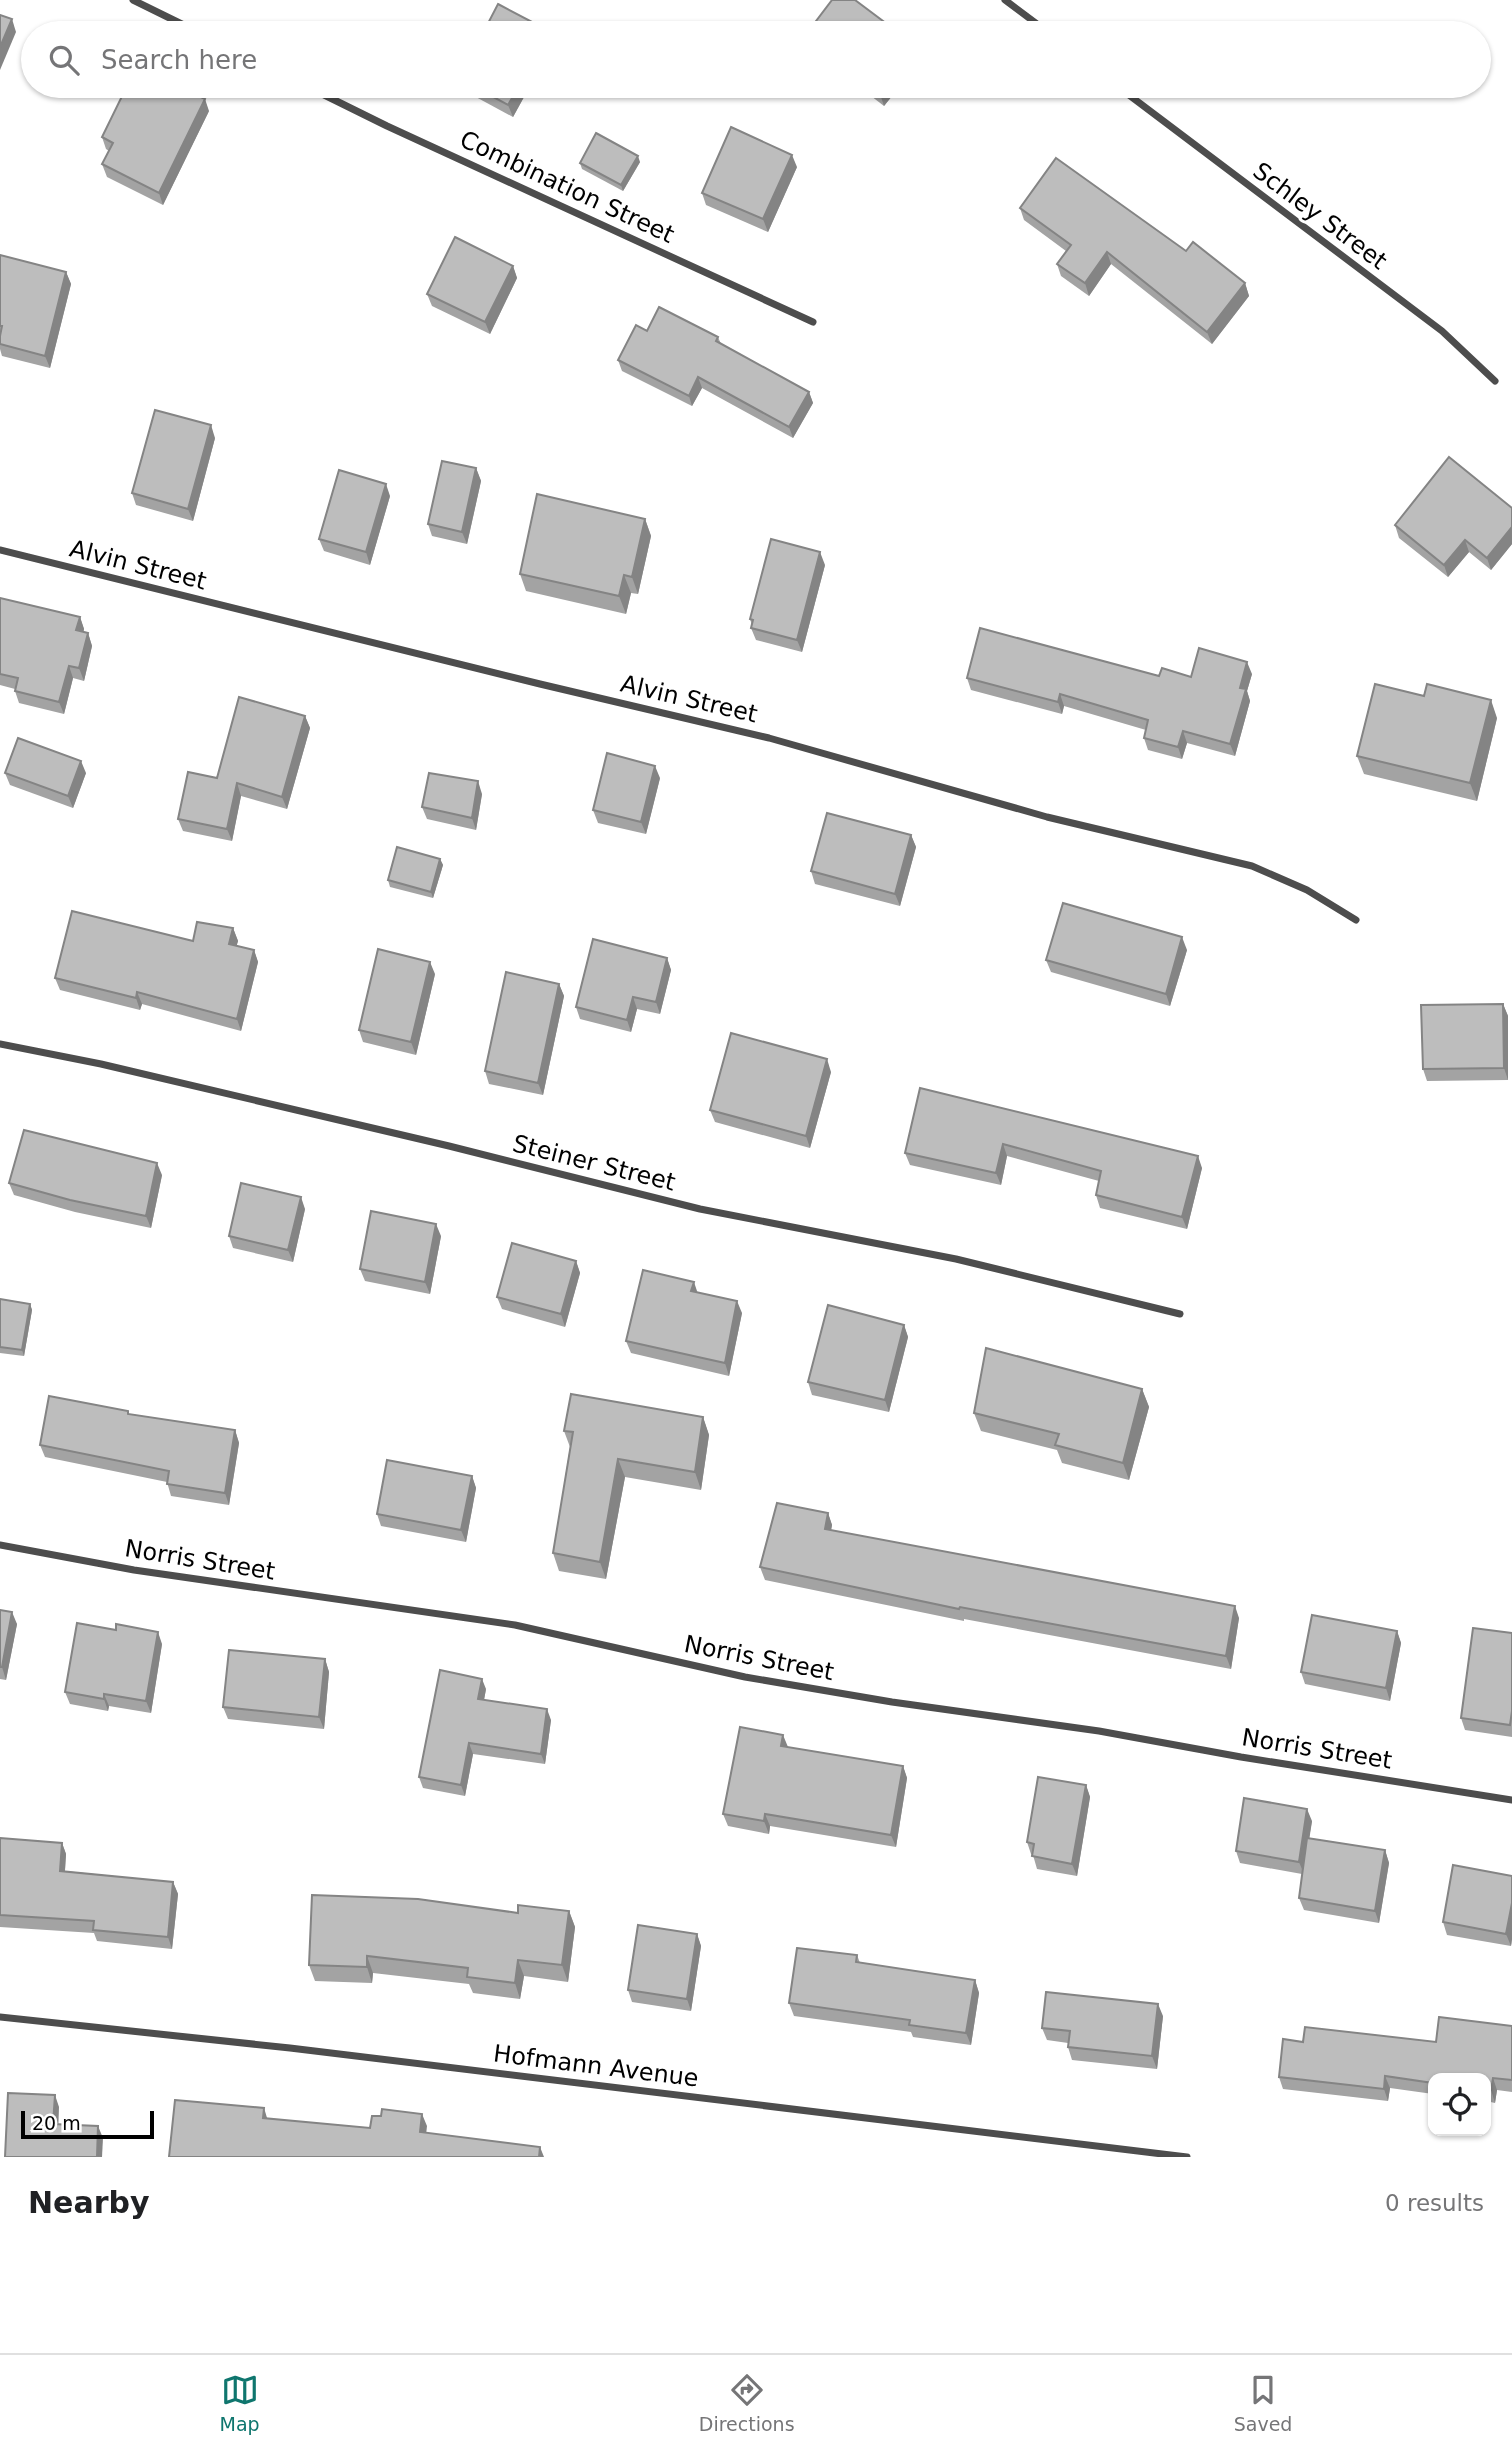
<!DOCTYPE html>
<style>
body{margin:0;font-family:"DejaVu Sans",sans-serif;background:#f6f6f6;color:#202124}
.controls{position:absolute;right:21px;bottom:21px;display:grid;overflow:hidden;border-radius:14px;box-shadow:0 2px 5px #0004}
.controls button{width:63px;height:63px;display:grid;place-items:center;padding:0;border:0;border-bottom:2px solid #e0e0e0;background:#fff;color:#202124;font:35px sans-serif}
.scale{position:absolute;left:21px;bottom:18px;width:133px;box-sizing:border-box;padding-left:7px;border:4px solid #000;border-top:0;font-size:19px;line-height:24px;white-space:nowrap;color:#000;-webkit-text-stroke:5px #fff;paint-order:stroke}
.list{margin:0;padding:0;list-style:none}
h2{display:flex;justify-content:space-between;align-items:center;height:91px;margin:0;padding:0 28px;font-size:30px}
h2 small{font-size:23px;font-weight:400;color:#757577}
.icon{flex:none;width:38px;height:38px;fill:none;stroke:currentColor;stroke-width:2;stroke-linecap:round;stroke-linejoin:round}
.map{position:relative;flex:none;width:1512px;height:2157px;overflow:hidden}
.search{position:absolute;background:#fff;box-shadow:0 2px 5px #0004;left:21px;right:21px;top:21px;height:77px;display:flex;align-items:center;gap:18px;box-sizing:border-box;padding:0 24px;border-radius:38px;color:#757577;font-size:26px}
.sheet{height:196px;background:#fff}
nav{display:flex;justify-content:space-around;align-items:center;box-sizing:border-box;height:98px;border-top:2px solid #e0e0e0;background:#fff;font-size:19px;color:#757577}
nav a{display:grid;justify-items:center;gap:4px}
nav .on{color:#0f766e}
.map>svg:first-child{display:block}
</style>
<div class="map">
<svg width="1512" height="2157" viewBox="0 0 1512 2157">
<rect width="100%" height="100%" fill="#fff"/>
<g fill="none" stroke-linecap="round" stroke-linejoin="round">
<!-- minor -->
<g stroke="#4d4d4d" stroke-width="7">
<polyline points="133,0 200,33"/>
<polyline points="1005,0 1049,33"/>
<polyline points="306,86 387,126 813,322"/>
<polyline points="1117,86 1442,331 1495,381"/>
<polyline points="0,550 540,684 769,738 1047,817 1252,866 1307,890 1356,920"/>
<polyline points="0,1044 101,1064 449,1146 700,1209 956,1259 1180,1314"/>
<polyline points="0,1545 134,1570 515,1625 745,1677 892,1702 1099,1731 1241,1757 1512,1800"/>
<polyline points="0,2017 290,2048 1187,2157"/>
</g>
</g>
<!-- wall -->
<g fill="#a3a3a3">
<polygon points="461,86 530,86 513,117 463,90"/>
<polygon points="858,86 900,86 884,106"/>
<polygon points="209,111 163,205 107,177 102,164 109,151 106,149 102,137"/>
<polygon points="640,162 623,191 582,169 580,163"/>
<polygon points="797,167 768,232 706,205 702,193"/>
<polygon points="1020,208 1186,251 1245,283 1249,296 1212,344 1111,264 1089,296 1061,276 1057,264 1066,251 1024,220"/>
<polygon points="0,255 66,272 71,284 50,368 2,356 0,349"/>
<polygon points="513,266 517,278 490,334 432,306 427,294"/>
<polygon points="647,331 718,337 721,344 809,392 813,403 793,438 702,388 692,406 622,371 618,360"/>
<polygon points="215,438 193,521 136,505 132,493"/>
<polygon points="476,468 481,481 467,544 432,536 428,524"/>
<polygon points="390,496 370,565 324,551 319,539"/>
<polygon points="1512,508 1512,544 1491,570 1469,552 1448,577 1399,538 1395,525"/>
<polygon points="645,519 651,536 638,594 631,593 626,614 526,591 520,574"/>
<polygon points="825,565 802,652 756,640 751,628 752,625 750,619"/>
<polygon points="0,598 80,617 84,629 83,632 88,633 92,646 84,681 73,678 64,714 19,703 15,691 15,689 0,685"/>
<polygon points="1252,674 1247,691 1250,701 1235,756 1187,743 1182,759 1148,750 1144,738 1146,730 1064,706 1062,714 971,690 967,678 1159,676 1191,677"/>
<polygon points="305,716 310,728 287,809 241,796 232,841 183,831 178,819 217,778"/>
<polygon points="1497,718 1477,801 1364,774 1357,756"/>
<polygon points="5,773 86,773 73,808 10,785"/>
<polygon points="660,778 646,834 598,823 593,810"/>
<polygon points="482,794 476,830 427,819 422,807"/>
<polygon points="911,835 916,847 900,906 815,884 811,871"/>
<polygon points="440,859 443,865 433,898 390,887 388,880"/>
<polygon points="233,928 238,941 236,946 254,950 258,962 241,1031 142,1004 140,1010 60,990 55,978 193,941"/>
<polygon points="1187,950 1170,1006 1051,972 1046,960"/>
<polygon points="667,958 671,970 660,1014 637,1009 631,1032 580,1019 576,1007"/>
<polygon points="435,974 416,1055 363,1042 359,1030"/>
<polygon points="559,984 564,996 543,1095 489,1084 485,1071"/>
<polygon points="1503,1004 1508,1016 1508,1080 1427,1081 1423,1069"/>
<polygon points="831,1072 810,1148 715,1122 710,1110"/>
<polygon points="920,1088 1202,1168 1187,1229 1100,1208 1096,1195 1099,1181 1007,1156 1001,1185 910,1165 905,1153"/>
<polygon points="162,1175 151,1228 75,1212 14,1195 9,1183"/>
<polygon points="305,1209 293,1262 233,1248 229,1236"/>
<polygon points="441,1236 430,1294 365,1281 360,1269"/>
<polygon points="576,1261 580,1273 565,1327 502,1309 497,1297"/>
<polygon points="697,1292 742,1313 729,1376 631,1353 626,1341"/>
<polygon points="0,1299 30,1304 32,1310 24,1356 0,1353"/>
<polygon points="904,1325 908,1337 889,1412 812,1395 808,1382"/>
<polygon points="1142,1389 1149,1407 1129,1480 1062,1463 1057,1450 981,1431 974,1413"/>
<polygon points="130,1414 235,1430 239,1443 229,1505 171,1496 167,1482 45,1457 40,1445"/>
<polygon points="703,1417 709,1435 701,1490 625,1477 606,1579 559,1571 553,1553 570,1447 564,1431"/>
<polygon points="472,1476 476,1488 466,1542 381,1526 377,1514"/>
<polygon points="828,1513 832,1525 831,1530 1239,1618 1231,1669 964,1619 964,1621 765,1580 760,1567"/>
<polygon points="0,1610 17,1624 6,1680 0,1679"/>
<polygon points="1397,1631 1401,1643 1390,1701 1305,1684 1301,1672"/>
<polygon points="1512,1633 1512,1737 1465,1730 1461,1718"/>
<polygon points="162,1644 151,1713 109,1706 108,1711 70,1704 65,1692"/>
<polygon points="325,1659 329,1672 324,1729 228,1719 223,1707"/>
<polygon points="486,1689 484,1700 551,1720 545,1764 473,1754 465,1796 423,1788 419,1777"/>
<polygon points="788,1747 903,1766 907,1778 896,1847 770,1826 769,1834 728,1826 723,1814"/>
<polygon points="1086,1785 1090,1797 1077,1876 1037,1869 1033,1855 1031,1854 1027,1842"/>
<polygon points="1312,1821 1309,1838 1385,1850 1389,1863 1379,1923 1304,1910 1299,1898 1302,1874 1240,1863 1236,1851"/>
<polygon points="0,1838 62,1843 66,1854 65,1871 173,1882 178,1894 172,1949 97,1941 94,1933 0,1927"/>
<polygon points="1512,1876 1512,1939 1511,1946 1447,1935 1443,1922"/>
<polygon points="569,1911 575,1927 568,1982 524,1976 520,1999 473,1993 469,1984 373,1973 372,1983 315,1981 309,1965 518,1913"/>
<polygon points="697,1934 701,1946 691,2011 632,2002 628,1990"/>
<polygon points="857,1955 860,1963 975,1980 979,1993 971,2045 913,2037 911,2032 794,2016 789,2003"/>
<polygon points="1163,2016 1157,2069 1072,2060 1068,2047 1068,2043 1047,2040 1042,2028"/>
<polygon points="1512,2026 1512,2092 1497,2090 1495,2103 1486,2101 1486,2078 1433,2078 1433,2094 1390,2088 1388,2101 1283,2089 1279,2077 1303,2042 1436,2042"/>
</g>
<!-- shaded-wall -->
<g fill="#848484">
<polygon points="12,19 16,32 0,70 0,47"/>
<polygon points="519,86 530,86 513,117 508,105"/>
<polygon points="886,86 900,86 884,106 880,94"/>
<polygon points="205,99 209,111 163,205 159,193"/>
<polygon points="792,155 797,167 768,232 763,219"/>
<polygon points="638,156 640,162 623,191 621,185"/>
<polygon points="1107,252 1111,264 1089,296 1085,283"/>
<polygon points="513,266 517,278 490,334 485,322"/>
<polygon points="66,272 71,284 50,368 45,356"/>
<polygon points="1245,283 1249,296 1212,344 1207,332"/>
<polygon points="698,377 702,388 692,406 689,396"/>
<polygon points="809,392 813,403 793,438 789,427"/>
<polygon points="211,425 215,438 193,521 188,509"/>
<polygon points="476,468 481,481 467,544 462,532"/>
<polygon points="386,484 390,496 370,565 366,552"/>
<polygon points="645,519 651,536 638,594 632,577"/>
<polygon points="1512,527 1512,544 1491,570 1487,558"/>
<polygon points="1465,540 1469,552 1448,577 1444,565"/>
<polygon points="820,552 825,565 802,652 797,640"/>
<polygon points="624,575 631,593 626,614 619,596"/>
<polygon points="80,617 84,629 81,643 76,630"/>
<polygon points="88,633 92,646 84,681 79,668"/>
<polygon points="1247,662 1252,674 1247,691 1250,701 1235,756 1230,744 1240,688"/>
<polygon points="69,666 73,678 64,714 59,702"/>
<polygon points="1060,694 1064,706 1062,714 1058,702"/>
<polygon points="1491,700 1497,718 1477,801 1470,783"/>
<polygon points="305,716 310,728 287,809 282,797"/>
<polygon points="1183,731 1187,743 1182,759 1178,747"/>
<polygon points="81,761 86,773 73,808 68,796"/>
<polygon points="655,766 660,778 646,834 641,822"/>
<polygon points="478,781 482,794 476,830 472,818"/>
<polygon points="237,783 241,796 232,841 227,829"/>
<polygon points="911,835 916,847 900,906 895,894"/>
<polygon points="440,859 443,865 433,898 431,892"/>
<polygon points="233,928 238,941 234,956 229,944"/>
<polygon points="1182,937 1187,950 1170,1006 1166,994"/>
<polygon points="254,950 258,962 241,1031 237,1019"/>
<polygon points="667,958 671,970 660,1014 656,1002"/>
<polygon points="430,962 435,974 416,1055 411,1042"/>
<polygon points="559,984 564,996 543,1095 538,1083"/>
<polygon points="137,992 142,1004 140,1010 136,998"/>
<polygon points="633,997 637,1009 631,1032 627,1020"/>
<polygon points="1503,1004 1508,1016 1508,1080 1504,1068"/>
<polygon points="827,1059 831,1072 810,1148 806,1136"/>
<polygon points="1003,1144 1007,1156 1001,1185 996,1173"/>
<polygon points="1198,1156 1202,1168 1187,1229 1182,1217"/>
<polygon points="157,1163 162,1175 151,1228 146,1216"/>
<polygon points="301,1197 305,1209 293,1262 288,1250"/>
<polygon points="436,1224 441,1236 430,1294 425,1282"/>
<polygon points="576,1261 580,1273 565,1327 561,1314"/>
<polygon points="694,1282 698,1294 691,1291"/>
<polygon points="737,1301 742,1313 729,1376 725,1363"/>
<polygon points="30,1304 32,1310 24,1356 22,1350"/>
<polygon points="904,1325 908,1337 889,1412 885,1400"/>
<polygon points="1142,1389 1149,1407 1129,1480 1123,1463"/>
<polygon points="703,1417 709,1435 701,1490 695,1472"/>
<polygon points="235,1430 239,1443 229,1505 225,1493"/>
<polygon points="618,1459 625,1477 606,1579 600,1562"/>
<polygon points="472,1476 476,1488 466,1542 461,1530"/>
<polygon points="828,1513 832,1525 829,1541 825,1529"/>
<polygon points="1235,1606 1239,1618 1231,1669 1226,1656"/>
<polygon points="12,1612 17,1624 6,1680 2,1667"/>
<polygon points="1397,1631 1401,1643 1390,1701 1386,1688"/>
<polygon points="158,1632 162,1644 151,1713 146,1701"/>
<polygon points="325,1659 329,1672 324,1729 319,1717"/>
<polygon points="482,1679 486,1689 482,1710 478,1699"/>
<polygon points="104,1694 109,1706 108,1711 104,1699"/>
<polygon points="547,1709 551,1720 545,1764 541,1754"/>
<polygon points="783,1735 788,1747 781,1746"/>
<polygon points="469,1743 473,1754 465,1796 461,1785"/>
<polygon points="903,1766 907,1778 896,1847 891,1835"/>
<polygon points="1086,1785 1090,1797 1077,1876 1072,1864"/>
<polygon points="1307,1809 1312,1821 1304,1874 1299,1862"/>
<polygon points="765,1814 770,1826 769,1834 764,1821"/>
<polygon points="62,1843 66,1854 64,1883 60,1871"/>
<polygon points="1385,1850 1389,1863 1379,1923 1375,1911"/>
<polygon points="173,1882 178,1894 172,1949 168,1937"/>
<polygon points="1512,1903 1512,1939 1511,1946 1506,1934"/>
<polygon points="569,1911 575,1927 568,1982 562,1965"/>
<polygon points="697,1934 701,1946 691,2011 687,1999"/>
<polygon points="367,1956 373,1973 372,1983 367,1967"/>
<polygon points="518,1960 524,1976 520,1999 515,1983"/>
<polygon points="975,1980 979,1993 971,2045 966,2033"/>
<polygon points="1158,2004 1163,2016 1157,2069 1152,2056"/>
<polygon points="1385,2076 1390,2088 1388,2101 1384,2089"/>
<polygon points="1493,2078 1497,2090 1495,2103 1491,2090"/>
<polygon points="55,2095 59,2107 58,2136 53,2124"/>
<polygon points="264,2108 268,2121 263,2118"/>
<polygon points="422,2114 427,2126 425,2144 420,2132"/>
<polygon points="98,2126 103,2138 102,2157 97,2157"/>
<polygon points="540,2147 544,2157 539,2157"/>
</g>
<!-- building -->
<g fill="#bdbdbd" stroke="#848484" stroke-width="2">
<polygon points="832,0 855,0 899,33 807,33"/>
<polygon points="498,4 553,33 483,33"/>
<polygon points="0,15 12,19 0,47"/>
<polygon points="127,86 178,86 205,99 159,193 102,164 113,143 102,137"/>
<polygon points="473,86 519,86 508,105"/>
<polygon points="869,86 886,86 880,94"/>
<polygon points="731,127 792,155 763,219 702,193"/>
<polygon points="596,133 638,156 621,185 580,163"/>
<polygon points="1056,158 1186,251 1193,242 1245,283 1207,332 1107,252 1085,283 1057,264 1071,245 1020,208"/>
<polygon points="455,237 513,266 485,322 427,294"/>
<polygon points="0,255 66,272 45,356 0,344 0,336 2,326 0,326"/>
<polygon points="659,307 718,337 716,341 809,392 789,427 698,377 689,396 618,360 636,325 647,331"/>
<polygon points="155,410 211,425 188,509 132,493"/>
<polygon points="1449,457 1512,508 1512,527 1487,558 1465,540 1444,565 1395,525"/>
<polygon points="442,461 476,468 462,532 428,524"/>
<polygon points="339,470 386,484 366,552 319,539"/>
<polygon points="537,494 645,519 632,577 624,575 619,596 520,574"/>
<polygon points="771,539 820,552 797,640 751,628 753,620 750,619"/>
<polygon points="0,598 80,617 76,630 88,633 79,668 69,666 59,702 15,691 18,678 0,674"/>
<polygon points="980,628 1159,676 1162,668 1191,677 1199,648 1247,662 1240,688 1246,689 1230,744 1183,731 1178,747 1144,738 1148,720 1060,694 1058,702 967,678"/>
<polygon points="1375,684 1424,696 1427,684 1491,700 1470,783 1357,756"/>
<polygon points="239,697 305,716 282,797 237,783 227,829 178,819 188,772 217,778"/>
<polygon points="18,738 81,761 68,796 5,773"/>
<polygon points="607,753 655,766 641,822 593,810"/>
<polygon points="429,773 478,781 472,818 422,807"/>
<polygon points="827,813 911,835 895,894 811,871"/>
<polygon points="397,847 440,859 431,892 388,880"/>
<polygon points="1063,903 1182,937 1166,994 1046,960"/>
<polygon points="72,911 193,941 197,922 233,928 229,944 254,950 237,1019 137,992 136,998 55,978"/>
<polygon points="593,939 667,958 656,1002 633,997 627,1020 576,1007"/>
<polygon points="378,949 430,962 411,1042 359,1030"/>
<polygon points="506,972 559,984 538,1083 485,1071"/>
<polygon points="1503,1004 1504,1068 1423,1069 1421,1005"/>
<polygon points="731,1033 827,1059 806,1136 710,1110"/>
<polygon points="920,1088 1198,1156 1182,1217 1096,1195 1101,1171 1003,1144 996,1173 905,1153"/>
<polygon points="24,1130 157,1163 146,1216 70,1200 9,1183"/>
<polygon points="241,1183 301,1197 288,1250 229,1236"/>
<polygon points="371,1211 436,1224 425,1282 360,1269"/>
<polygon points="512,1243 576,1261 561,1314 497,1297"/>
<polygon points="643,1270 694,1282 691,1291 737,1301 725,1363 626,1341"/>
<polygon points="0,1299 30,1304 22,1350 0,1347"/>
<polygon points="828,1305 904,1325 885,1400 808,1382"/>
<polygon points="986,1348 1142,1389 1123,1463 1055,1445 1059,1434 974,1413"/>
<polygon points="571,1394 703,1417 695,1472 618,1459 600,1562 553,1553 573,1432 564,1431"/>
<polygon points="49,1396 128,1411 128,1414 235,1430 225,1493 167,1484 169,1471 40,1445"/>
<polygon points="387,1460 472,1476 461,1530 377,1514"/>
<polygon points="777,1503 828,1513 825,1529 1235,1606 1226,1656 960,1607 959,1609 760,1567"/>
<polygon points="0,1610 12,1612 2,1667 0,1667"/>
<polygon points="1312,1615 1397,1631 1386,1688 1301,1672"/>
<polygon points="77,1623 116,1630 116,1624 158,1632 146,1701 104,1694 104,1699 65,1692"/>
<polygon points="1473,1628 1512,1633 1512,1711 1510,1725 1461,1718"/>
<polygon points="229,1650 325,1659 319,1717 223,1707"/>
<polygon points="440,1670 482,1679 478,1699 547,1709 541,1754 469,1743 461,1785 419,1777"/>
<polygon points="740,1727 783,1735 781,1746 903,1766 891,1835 765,1814 764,1821 723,1814"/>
<polygon points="1038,1777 1086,1785 1072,1864 1032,1856 1034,1844 1027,1842"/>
<polygon points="1244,1798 1307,1809 1299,1862 1236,1851"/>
<polygon points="0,1838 62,1843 60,1871 173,1882 168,1937 93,1930 94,1921 0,1915"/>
<polygon points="1307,1838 1385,1850 1375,1911 1299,1898"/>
<polygon points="1453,1865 1512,1876 1512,1903 1506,1934 1443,1922"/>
<polygon points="312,1895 418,1899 518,1913 518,1905 569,1911 562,1965 518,1960 515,1983 467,1977 468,1968 367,1956 367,1967 309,1965"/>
<polygon points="638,1925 697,1934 687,1999 628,1990"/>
<polygon points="797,1948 857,1955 856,1962 975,1980 966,2033 909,2025 910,2020 789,2003"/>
<polygon points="1046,1992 1158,2004 1152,2056 1068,2047 1070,2031 1042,2028"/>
<polygon points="1439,2017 1512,2026 1512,2080 1493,2078 1491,2090 1486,2090 1486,2078 1433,2078 1433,2083 1385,2076 1384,2089 1279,2077 1283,2039 1303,2042 1305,2027 1436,2042"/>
<polygon points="8,2093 55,2095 53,2124 98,2126 97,2157 5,2157"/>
<polygon points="175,2100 264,2108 263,2118 370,2128 372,2116 381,2116 382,2109 422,2114 420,2132 540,2147 539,2157 169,2157"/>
</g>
<g text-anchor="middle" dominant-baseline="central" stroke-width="6" stroke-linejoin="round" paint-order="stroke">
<!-- street labels -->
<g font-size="24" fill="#000" stroke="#fff">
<text transform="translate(567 187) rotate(25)">Combination Street</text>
<text transform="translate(1320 216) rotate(37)">Schley Street</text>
<text transform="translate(138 565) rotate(14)">Alvin Street</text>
<text transform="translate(689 699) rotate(13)">Alvin Street</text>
<text transform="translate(594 1163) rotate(14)">Steiner Street</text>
<text transform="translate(200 1560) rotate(9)">Norris Street</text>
<text transform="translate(759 1658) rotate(11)">Norris Street</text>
<text transform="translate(1317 1749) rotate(9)">Norris Street</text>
<text transform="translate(596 2066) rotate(7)">Hofmann Avenue</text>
</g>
</g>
</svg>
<div class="controls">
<button><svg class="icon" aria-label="locate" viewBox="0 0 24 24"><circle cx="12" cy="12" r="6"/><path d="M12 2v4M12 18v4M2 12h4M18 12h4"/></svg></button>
</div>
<div class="scale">20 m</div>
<div class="search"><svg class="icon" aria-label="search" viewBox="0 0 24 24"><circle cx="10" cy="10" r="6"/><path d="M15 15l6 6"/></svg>Search here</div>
</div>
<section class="sheet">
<h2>Nearby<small>0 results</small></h2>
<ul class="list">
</ul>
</section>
<nav>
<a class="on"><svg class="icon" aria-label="map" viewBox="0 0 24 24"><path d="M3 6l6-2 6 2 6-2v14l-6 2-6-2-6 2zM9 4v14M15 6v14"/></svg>Map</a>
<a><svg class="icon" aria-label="directions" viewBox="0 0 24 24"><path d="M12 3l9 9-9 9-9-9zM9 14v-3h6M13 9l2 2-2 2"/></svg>Directions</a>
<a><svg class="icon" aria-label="saved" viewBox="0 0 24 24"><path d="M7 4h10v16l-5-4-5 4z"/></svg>Saved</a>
</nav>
